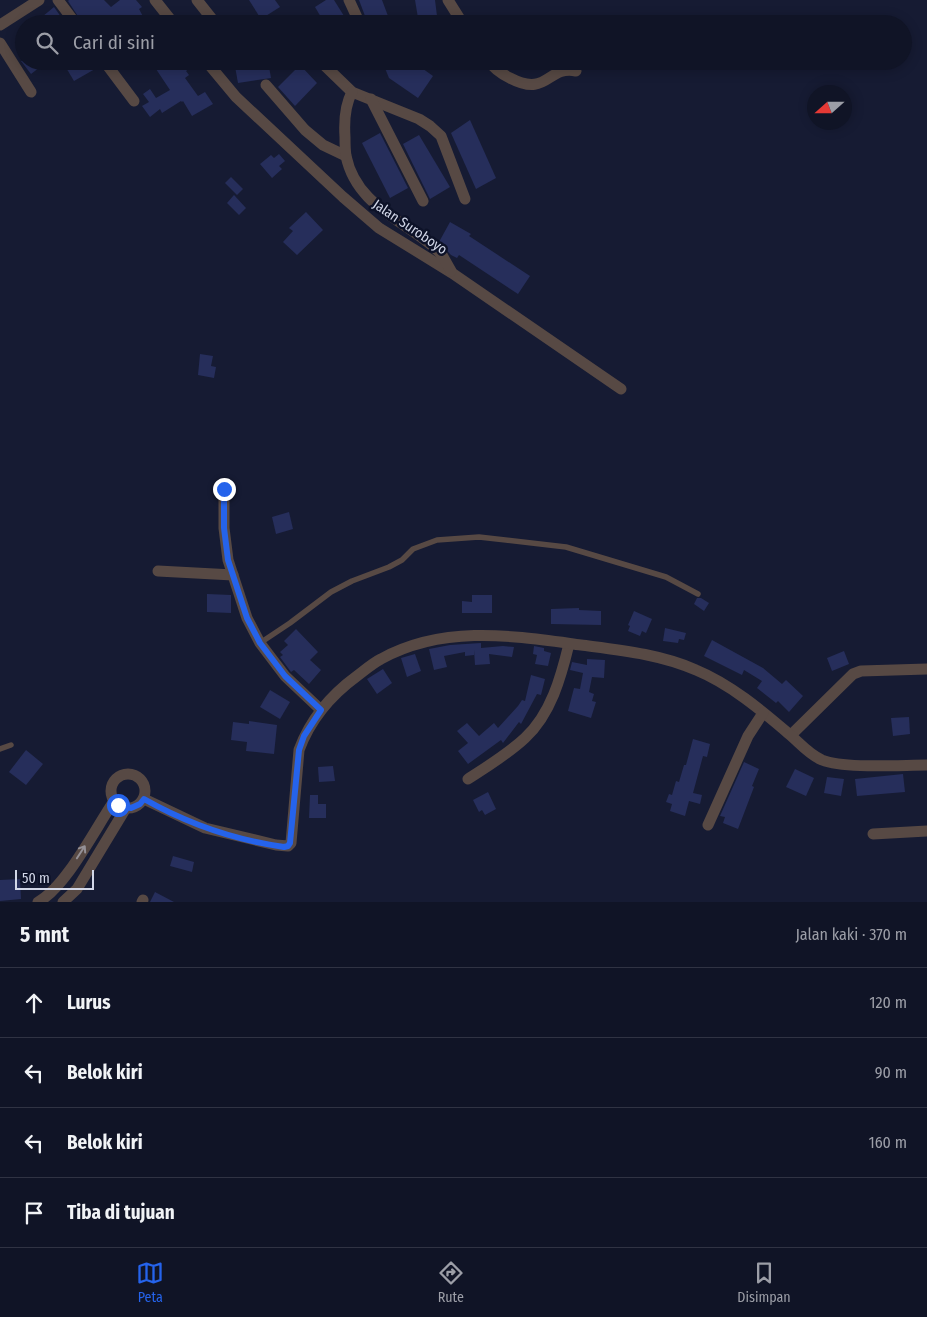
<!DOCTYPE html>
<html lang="id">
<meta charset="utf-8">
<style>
body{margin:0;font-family:"Fira Sans Condensed",sans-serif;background:#1e2132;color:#f1f3f6}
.compass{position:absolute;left:807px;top:85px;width:45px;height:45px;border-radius:50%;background:#101426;box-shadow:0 2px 12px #0003;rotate:249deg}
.scale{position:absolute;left:15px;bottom:12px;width:79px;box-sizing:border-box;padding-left:5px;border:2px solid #d2d7e8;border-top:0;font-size:14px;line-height:18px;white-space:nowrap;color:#d2d7e8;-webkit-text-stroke:4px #0d1228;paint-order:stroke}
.stop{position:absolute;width:15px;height:15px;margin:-11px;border:4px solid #2563eb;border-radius:50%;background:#fff}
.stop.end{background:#2563eb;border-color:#fff;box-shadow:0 1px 5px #0008}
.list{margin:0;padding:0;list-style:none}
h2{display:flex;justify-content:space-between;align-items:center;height:65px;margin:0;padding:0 20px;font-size:21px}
h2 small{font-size:16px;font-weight:400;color:#9c9ea7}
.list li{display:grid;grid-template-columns:32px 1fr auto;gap:15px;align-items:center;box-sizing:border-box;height:70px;padding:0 20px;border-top:1px solid #303343}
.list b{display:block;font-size:19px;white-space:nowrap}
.list em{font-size:16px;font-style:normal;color:#9c9ea7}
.icon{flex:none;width:28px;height:28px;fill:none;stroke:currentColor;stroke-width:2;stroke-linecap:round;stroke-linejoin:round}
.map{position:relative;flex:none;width:927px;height:902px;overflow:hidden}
.search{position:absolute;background:#101426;box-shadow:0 2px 12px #0003;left:15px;right:15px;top:15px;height:55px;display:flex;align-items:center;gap:12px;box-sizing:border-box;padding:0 18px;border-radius:28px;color:#9c9ea7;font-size:19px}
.sheet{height:345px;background:#101426}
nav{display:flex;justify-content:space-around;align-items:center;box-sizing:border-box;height:70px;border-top:1px solid #303343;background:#101426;font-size:14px;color:#9c9ea7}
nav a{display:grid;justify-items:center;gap:2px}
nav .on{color:#2563eb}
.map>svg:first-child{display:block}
</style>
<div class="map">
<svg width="927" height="902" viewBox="0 0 927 902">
<rect width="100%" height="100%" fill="#161b33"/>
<!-- building -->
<g fill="#262e5b">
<polygon points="69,0 104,0 111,7 120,0 136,0 142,7 139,9 147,24 83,24 68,1"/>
<polygon points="249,0 275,0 280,7 261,19"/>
<polygon points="326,0 334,0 349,24 325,24 315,7"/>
<polygon points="359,0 382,0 391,24 368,24"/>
<polygon points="415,0 435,0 438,24 419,24"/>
<polygon points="54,7 66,24 33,24 48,12"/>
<polygon points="21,61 48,61 31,74"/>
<polygon points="62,61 90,61 95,69 74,81"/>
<polygon points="161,61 199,61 186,71 189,75 185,78 198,96 205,92 213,104 192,116 183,101 182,102 181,101 162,113 160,109 150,117 142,106 149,102 143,94 150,89 156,98 170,90 154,66"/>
<polygon points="234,61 268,61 271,78 238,83"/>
<polygon points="382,61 412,61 433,76 418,98 389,78"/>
<polygon points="300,65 317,83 295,106 278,87"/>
<polygon points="470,120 496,178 476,189 451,133"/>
<polygon points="380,133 408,188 390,198 362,143"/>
<polygon points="419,135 450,187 430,199 403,144"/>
<polygon points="279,154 285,161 279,166 282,169 272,178 260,164 271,155 274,158"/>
<polygon points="231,177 243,189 237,195 225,183"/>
<polygon points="234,195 246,208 239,215 227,203"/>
<polygon points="306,212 323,230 297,255 283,242 293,231 289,228"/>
<polygon points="450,222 471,234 469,236 530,276 518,294 459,255 457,258 451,255 439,242"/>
<polygon points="200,354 213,356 211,366 216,367 214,378 198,375"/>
<polygon points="289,512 293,529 276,534 272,517"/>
<polygon points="207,594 231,595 231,613 207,612"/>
<polygon points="472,595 492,595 492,613 462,613 462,601 472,602"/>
<polygon points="697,598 701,598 709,603 704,611 694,604"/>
<polygon points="579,608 579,610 601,611 601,625 551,624 551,609"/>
<polygon points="634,611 652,619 646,633 642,631 640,636 628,631 630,626 628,625"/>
<polygon points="665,628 686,633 684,640 679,639 678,643 663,641"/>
<polygon points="296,629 318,652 310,660 321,670 309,684 294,670 291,672 280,657 283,655 280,652 288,645 284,641"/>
<polygon points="712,640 763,668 782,684 786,680 803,696 789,712 778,701 776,703 757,688 762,681 744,670 742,675 704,656"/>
<polygon points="481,643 481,648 503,646 514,647 512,657 489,654 490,664 475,665 474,650 474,655 465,656 465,652 444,656 447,667 434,670 429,649 450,645"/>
<polygon points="534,646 544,648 544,651 551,653 548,666 535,664 537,655 533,654"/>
<polygon points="844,651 849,664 832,671 827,658"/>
<polygon points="415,654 421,671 407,677 401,658"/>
<polygon points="587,659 605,660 604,678 592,677 589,692 594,694 592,701 596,702 591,718 568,711 574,688 580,689 583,673 570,670 572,662 587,665"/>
<polygon points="383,669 392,683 377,694 367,679"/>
<polygon points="531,675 545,679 541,695 537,694 521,724 519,722 503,743 501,740 468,764 458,751 468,743 457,731 467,723 479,736 494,723 498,728 518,706 522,700 525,701"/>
<polygon points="270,690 290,702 280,719 260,707"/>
<polygon points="909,717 910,734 893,736 891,718"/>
<polygon points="249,721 277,725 274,754 246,751 247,742 231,740 233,722 249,724"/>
<polygon points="693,739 710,744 707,757 703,756 693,793 702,795 700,804 689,801 685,816 670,811 672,804 666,802 669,794 672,795 676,781 679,782 684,765 686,765"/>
<polygon points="26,750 43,764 26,785 9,772"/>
<polygon points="744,762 759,769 752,786 754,787 738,829 723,823 725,817 720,816"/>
<polygon points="333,766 335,781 319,782 318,767"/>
<polygon points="795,769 814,778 806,796 786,787"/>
<polygon points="903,774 905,792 857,796 855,779"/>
<polygon points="827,777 844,779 841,796 824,793"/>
<polygon points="488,792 496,809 485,815 482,810 479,812 473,800"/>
<polygon points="310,795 318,795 318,804 326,804 326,818 309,818"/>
<polygon points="173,856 194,862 192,872 170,866"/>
<polygon points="20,879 21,899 0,901 0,880"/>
<polygon points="155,892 174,902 150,902"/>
</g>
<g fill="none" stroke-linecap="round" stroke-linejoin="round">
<!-- service -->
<g stroke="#574944" stroke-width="5.5">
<polyline points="260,643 290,623 331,592 352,581 389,567 402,560 413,549 437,540 479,537 566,547 666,577 698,594"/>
<polyline points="0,749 11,745"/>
</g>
<!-- minor -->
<g stroke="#574944" stroke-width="11">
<polyline points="58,0 76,24"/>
<polyline points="155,0 174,24"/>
<polyline points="197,0 216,24"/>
<polyline points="349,0 360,24"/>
<polyline points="448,0 463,24"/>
<polyline points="0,25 39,0"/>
<polyline points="0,43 31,92"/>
<polyline points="104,61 134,101"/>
<polyline points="206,61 236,97 343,197 379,228 452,273 621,389"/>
<polyline points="320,61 352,92 419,119 430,126 441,136 465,199"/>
<path d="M489 61C494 69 502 74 510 78 548 98 547 65 576 71"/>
<polyline points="266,85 305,130 323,145 346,156"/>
<path d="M352 92C345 105 344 122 345 137 345 143 345 150 346 156 356 204 400 218 434 247L442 255 451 271"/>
<polyline points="371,99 423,201"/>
<polyline points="224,489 224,528 228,560 247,618 260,643 285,676 321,710"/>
<polyline points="158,571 233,575"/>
<polyline points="791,735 853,674 861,671 927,669"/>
<circle cx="128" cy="791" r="17"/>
<path d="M468 779C488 766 508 754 525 738 551 714 561 677 569 644"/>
<path d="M144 799 205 828 276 845 288 846 291 843 299 750C310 720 331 695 357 676 365 670 373 663 381 659 445 624 514 636 581 645 619 650 660 654 696 670 730 684 761 710 789 734 800 743 808 754 822 760 845 769 900 765 927 765"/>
<polyline points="708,825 748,736 763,713"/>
<polyline points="873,834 927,831"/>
<path d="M38 902C66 887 95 829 114 801"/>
<polyline points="63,902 77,889 126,808"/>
<polyline points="142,902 143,900"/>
</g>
</g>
<!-- one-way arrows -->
<defs><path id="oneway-shaft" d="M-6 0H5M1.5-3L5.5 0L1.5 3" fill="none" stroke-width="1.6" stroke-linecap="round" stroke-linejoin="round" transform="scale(1.25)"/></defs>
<use stroke="#949096" href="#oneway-shaft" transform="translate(81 852) rotate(-57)"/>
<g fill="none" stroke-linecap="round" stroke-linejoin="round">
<!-- route -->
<path stroke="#2563eb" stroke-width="6" d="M118 805 131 808 140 804 144 799C188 824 235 840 284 847L288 846 290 843 299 750 304 736 321 710 285 676 260 643 247 618 228 560 224 528V489"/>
</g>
<g text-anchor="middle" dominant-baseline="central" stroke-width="5" stroke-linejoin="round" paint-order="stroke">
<!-- street labels -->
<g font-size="14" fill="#d2d7e8" stroke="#0d1228">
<text transform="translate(410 227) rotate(34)">Jalan Suroboyo</text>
</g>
</g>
</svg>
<svg class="compass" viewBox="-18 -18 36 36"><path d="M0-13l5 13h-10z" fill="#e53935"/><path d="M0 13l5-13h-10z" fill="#9c9ea7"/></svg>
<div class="scale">50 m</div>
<div class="stop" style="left:118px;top:805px"></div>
<div class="stop end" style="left:224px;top:489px"></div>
<div class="search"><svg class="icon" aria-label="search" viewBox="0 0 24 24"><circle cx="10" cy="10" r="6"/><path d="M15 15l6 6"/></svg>Cari di sini</div>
</div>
<section class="sheet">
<h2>5 mnt<small>Jalan kaki · 370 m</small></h2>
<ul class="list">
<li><svg class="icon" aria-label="ahead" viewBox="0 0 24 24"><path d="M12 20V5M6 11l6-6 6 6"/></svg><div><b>Lurus</b></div><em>120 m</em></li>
<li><svg class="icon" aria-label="left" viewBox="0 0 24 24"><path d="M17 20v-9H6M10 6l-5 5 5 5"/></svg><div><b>Belok kiri</b></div><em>90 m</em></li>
<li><svg class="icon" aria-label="left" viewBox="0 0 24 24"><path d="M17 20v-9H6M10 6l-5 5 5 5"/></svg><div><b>Belok kiri</b></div><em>160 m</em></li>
<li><svg class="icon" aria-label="arrive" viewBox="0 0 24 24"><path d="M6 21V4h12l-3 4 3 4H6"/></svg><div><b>Tiba di tujuan</b></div></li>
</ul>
</section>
<nav>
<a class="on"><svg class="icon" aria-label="map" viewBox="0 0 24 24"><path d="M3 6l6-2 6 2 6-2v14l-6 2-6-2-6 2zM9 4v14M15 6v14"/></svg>Peta</a>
<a><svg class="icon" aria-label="directions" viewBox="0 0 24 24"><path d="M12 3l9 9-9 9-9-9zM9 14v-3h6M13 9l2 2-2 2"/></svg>Rute</a>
<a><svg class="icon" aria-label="saved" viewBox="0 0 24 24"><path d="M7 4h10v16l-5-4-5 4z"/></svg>Disimpan</a>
</nav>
